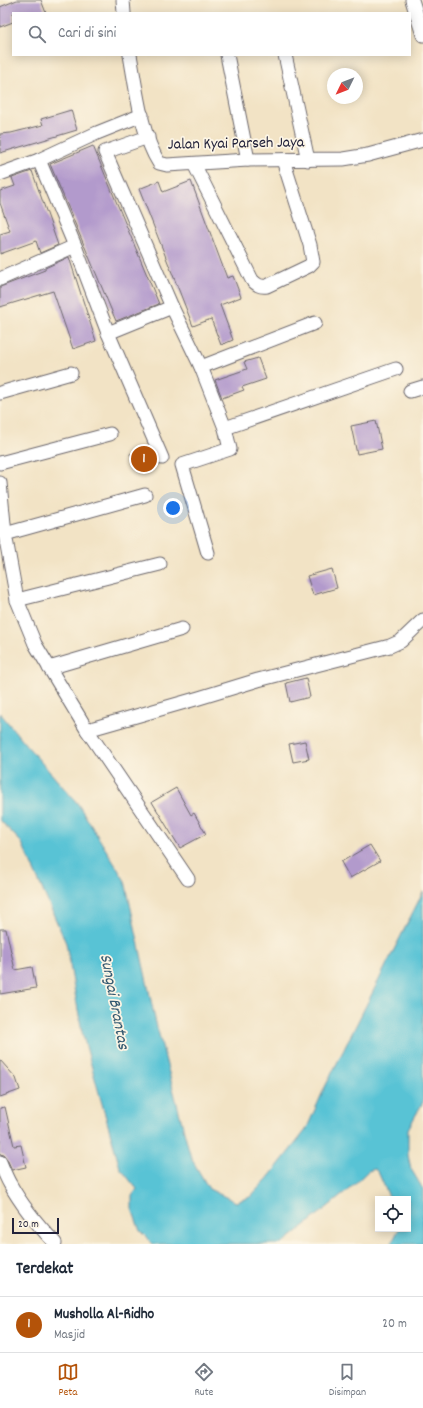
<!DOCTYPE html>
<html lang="id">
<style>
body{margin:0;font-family:Dekko,sans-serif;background:#f2f2f3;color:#1f2937}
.controls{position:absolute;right:12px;bottom:12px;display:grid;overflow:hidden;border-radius:0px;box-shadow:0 2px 10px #0003}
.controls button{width:36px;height:36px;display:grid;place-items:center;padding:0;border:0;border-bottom:1px solid #e0e1e3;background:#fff;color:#1f2937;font:20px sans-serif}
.compass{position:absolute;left:327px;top:68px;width:36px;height:36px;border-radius:50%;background:#fff;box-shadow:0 2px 10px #0003;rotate:227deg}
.scale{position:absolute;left:12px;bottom:10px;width:47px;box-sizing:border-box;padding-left:4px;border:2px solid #22223b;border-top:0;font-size:11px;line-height:14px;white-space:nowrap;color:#22223b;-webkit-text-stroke:3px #fcf5e5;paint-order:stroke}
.you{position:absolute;left:173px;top:508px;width:14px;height:14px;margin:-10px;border:3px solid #fff;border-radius:50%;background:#1a73e8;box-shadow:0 0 0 6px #1a73e833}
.badge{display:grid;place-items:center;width:26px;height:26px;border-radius:50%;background:#b45309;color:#fff;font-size:13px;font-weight:700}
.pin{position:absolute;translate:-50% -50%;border:2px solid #fff;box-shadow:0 1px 4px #0006}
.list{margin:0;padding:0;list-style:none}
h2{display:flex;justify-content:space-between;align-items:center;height:52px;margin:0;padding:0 16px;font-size:17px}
h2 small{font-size:13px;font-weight:400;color:#747a83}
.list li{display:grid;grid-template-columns:26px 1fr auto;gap:12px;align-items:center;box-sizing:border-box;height:56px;padding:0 16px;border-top:1px solid #e0e1e3}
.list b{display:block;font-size:15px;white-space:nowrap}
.list p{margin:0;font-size:13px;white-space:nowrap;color:#747a83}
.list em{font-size:13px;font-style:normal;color:#747a83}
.icon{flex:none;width:22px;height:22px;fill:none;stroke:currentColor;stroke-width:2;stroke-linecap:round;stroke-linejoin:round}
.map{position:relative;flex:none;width:423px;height:1244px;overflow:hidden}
.search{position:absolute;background:#fff;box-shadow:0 2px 10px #0003;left:12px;right:12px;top:12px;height:44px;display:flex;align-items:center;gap:10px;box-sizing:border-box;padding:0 14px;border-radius:0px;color:#747a83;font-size:15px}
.sheet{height:108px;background:#fff}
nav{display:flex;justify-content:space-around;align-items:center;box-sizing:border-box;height:56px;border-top:1px solid #e0e1e3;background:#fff;font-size:11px;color:#747a83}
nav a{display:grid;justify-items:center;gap:2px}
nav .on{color:#b45309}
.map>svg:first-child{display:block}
</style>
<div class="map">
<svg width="423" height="1244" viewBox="0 0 423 1244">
<rect width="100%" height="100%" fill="#fcf5e5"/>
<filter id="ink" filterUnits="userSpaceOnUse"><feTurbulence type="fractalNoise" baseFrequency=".025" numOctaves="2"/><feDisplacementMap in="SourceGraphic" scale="8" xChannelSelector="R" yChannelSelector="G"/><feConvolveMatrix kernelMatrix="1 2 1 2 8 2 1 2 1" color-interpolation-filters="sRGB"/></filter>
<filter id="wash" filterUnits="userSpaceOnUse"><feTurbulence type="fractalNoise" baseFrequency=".012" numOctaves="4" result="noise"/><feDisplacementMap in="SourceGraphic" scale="16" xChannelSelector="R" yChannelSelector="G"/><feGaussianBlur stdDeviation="0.9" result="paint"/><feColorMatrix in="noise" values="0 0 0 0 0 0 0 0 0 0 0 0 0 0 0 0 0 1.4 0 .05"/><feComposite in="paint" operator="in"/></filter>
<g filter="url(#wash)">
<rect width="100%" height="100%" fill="#f2e3c5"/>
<!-- water -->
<polygon fill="#59c3d5" stroke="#3e7288" points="0,713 26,745 78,804 125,881 155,1019 191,1158 209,1189 236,1202 250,1197 268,1178 306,1130 324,1089 423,892 423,1102 408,1129 408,1155 411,1169 423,1189 423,1244 391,1244 399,1229 408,1229 408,1199 390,1199 379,1174 375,1169 368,1171 346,1192 282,1244 153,1244 140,1231 132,1209 132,1196 137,1189 120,1168 82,1032 66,943 22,843 0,820"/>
<g id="blocks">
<!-- building -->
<g fill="#b29acc">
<polygon points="17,0 41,0 46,13 13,13 13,22 0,27 0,7"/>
<polygon points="71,110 77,130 0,153 0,134 11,133 43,125 41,119"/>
<polygon points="93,146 159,304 116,321 50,164"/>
<polygon points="32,171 58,245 40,253 36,241 0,254 0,234 10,231 0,203 0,191 15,186 12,178"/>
<polygon points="159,181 163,192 191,181 227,278 233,276 241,297 220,305 233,340 221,345 211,319 193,326 139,189"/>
<polygon points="69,257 96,341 73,349 53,291 0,307 0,287 45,270 45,268"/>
<polygon points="258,358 266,379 242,387 244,390 222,398 215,380 247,369 244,362"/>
<polygon points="376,421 382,449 357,454 351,426"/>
<polygon points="149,448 156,464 139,469 130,454"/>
<polygon points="332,569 337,588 313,595 307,576"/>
<polygon points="306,678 310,697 290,702 286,683"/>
<polygon points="305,741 309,759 293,762 289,744"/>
<polygon points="176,788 191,815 194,813 206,834 180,848 152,802"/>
<polygon points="370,845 380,861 350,878 341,862"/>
<polygon points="0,929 6,929 15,970 32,967 36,988 0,994"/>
<polygon points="0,1060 16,1078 20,1090 0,1097"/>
<polygon points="5,1107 14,1146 21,1145 26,1167 12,1170 7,1159 4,1155 0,1154 0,1108"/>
</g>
</g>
</g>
<g filter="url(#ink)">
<use href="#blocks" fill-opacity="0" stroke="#6b666b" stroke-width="1"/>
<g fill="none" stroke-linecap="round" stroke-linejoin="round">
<!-- minor casing -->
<g stroke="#6b666b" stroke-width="15">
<g id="minor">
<polyline points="123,0 124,13"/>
<polyline points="412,0 423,35"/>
<path d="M130 55C136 87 141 135 159 163L167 165 248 160 343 159 368 155 423 140"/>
<polyline points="227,55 248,160"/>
<polyline points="285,55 308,160"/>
<polyline points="148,137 105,152 172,307 201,367 225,428 396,369"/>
<polyline points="39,160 75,246 108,333 162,458"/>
<path d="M194 164 252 280C257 285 260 287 267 286L309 266 313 262 310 245 283 160"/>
<polyline points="0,174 39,160 97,133 142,115"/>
<polyline points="0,279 75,246"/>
<polyline points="108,333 172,307"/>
<polyline points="201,367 315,323"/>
<polyline points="410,391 423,387"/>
<polyline points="0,393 71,373"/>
<polyline points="0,463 110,434"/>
<polyline points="0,483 5,534 17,600 35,644 87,730"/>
<polyline points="5,534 145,495"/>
<polyline points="208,553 182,465 230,449 225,428"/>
<polyline points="17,600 160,564"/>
<polyline points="49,668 182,629"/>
<polyline points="188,879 87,730 199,698 258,680 390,646 401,641 423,620"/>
<path d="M0 1162C3 1169 6 1177 10 1184 22 1206 38 1225 55 1243"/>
</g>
</g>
<!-- minor -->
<use href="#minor" stroke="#fff" stroke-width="13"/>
</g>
</g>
<g text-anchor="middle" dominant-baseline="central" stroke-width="3.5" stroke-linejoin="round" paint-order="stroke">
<!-- street labels -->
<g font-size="16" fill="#22223b" stroke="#fcf5e5">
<text transform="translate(236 144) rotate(-1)">Jalan Kyai Parseh Jaya</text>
</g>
<!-- water labels -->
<g font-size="17" font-style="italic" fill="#355a71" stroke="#fcf5e5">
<text transform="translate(113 1002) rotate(79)">Sungai Brantas</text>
</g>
</g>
</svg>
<div class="controls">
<button><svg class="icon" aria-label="locate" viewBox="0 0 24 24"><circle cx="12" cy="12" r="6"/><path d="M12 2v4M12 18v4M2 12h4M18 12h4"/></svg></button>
</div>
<svg class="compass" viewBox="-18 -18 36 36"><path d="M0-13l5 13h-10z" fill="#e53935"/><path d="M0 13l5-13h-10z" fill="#747a83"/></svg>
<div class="scale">20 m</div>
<div class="you"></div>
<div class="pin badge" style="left:144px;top:459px">1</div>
<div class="search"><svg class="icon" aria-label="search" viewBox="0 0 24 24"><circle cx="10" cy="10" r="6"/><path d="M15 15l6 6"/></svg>Cari di sini</div>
</div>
<section class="sheet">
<h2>Terdekat<small></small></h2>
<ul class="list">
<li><span class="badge">1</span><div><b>Musholla Al-Ridho</b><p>Masjid</p></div><em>20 m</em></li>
</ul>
</section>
<nav>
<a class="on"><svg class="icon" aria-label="map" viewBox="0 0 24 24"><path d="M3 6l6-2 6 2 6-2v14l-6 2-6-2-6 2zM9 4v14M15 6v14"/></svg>Peta</a>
<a><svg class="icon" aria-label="directions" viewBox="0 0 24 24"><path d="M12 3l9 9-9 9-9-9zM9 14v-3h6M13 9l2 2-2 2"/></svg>Rute</a>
<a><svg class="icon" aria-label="saved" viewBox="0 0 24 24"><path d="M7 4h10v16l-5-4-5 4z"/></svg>Disimpan</a>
</nav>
